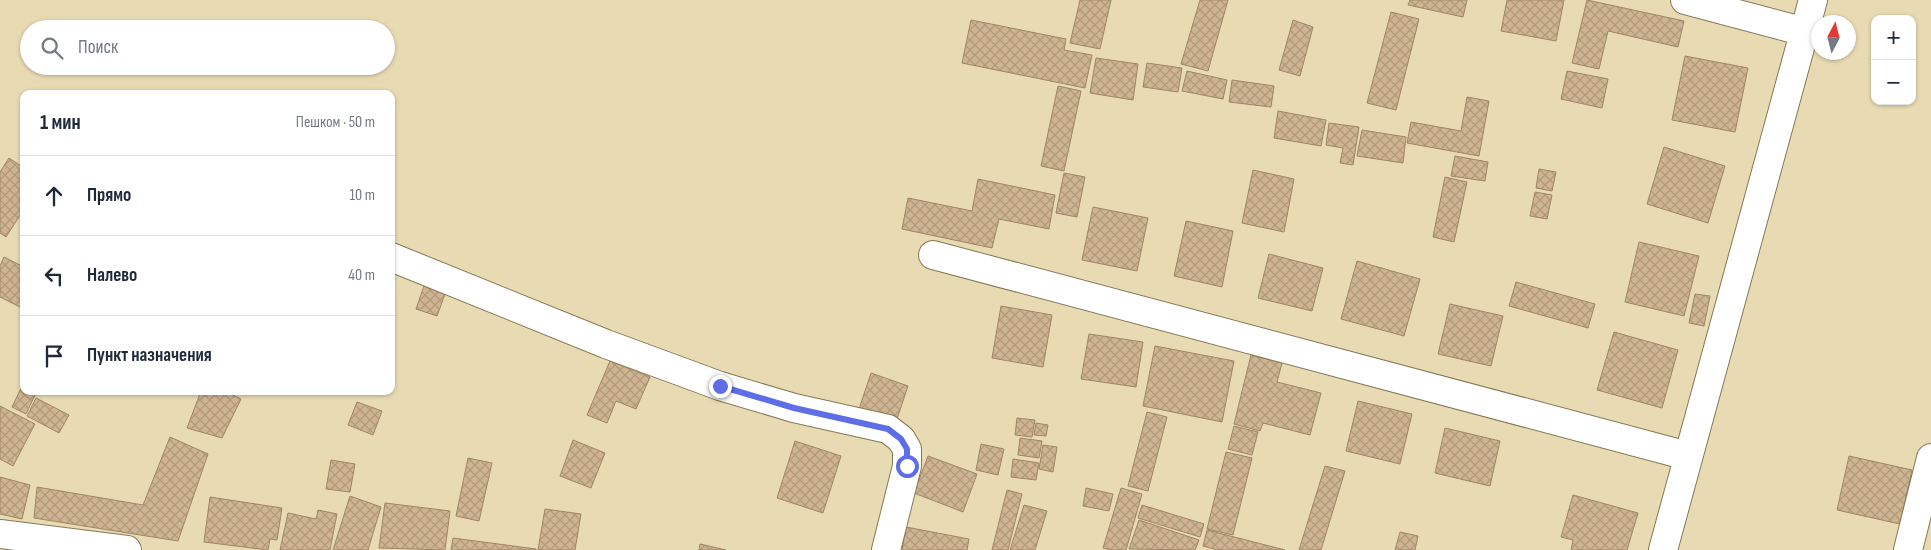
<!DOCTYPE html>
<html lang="ru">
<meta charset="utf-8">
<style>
body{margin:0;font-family:"Sofia Sans Condensed",sans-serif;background:#f2f2f3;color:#1f2937}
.controls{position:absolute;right:15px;top:15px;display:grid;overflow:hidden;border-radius:10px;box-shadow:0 1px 4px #0004}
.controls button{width:45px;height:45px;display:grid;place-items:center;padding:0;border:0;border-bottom:1px solid #e0e1e3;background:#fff;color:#1f2937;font:25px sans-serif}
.compass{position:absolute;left:1811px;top:15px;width:45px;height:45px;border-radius:50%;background:#fff;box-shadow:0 1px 4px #0004;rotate:7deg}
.stop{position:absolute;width:15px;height:15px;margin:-11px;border:4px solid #5d6ee6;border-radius:50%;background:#fff}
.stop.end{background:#5d6ee6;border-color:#fff;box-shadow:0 1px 5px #0008}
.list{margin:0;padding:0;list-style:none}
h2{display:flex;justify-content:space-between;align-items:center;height:65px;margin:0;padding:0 20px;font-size:21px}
h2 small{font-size:16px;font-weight:400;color:#747a83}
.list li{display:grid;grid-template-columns:32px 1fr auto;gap:15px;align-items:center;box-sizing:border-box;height:80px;padding:0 20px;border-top:1px solid #e0e1e3}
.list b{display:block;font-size:19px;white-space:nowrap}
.list em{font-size:16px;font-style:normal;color:#747a83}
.icon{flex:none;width:28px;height:28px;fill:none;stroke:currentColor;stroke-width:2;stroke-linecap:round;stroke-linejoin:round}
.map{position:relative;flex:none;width:1931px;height:550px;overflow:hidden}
.search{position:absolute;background:#fff;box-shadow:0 1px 4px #0004;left:20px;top:20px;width:375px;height:55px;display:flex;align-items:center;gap:12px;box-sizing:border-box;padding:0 18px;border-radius:28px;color:#747a83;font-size:19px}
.panel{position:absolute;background:#fff;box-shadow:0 1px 4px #0004;left:20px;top:90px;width:375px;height:305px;border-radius:10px}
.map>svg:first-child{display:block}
</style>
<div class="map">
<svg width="1931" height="550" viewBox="0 0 1931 550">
<defs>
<pattern id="building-cross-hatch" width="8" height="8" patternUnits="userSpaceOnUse" patternTransform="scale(1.25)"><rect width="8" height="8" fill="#cfb492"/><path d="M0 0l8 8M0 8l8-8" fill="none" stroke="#b19a7c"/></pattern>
</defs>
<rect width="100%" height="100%" fill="#e8dbb3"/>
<!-- building -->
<g fill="url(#building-cross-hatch)" stroke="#9f8565">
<polygon points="1080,0 1111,0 1100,49 1070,43"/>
<polygon points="1200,0 1228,0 1208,71 1181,64"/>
<polygon points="1410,0 1467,0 1463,17 1408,5"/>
<polygon points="1507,0 1564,0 1556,41 1501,31"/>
<polygon points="1587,0 1684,21 1678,47 1608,31 1599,69 1572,63"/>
<polygon points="1391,12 1419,19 1396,110 1367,103"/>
<polygon points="971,20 1066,39 1064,50 1092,55 1085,88 962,63"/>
<polygon points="1293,20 1313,27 1300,76 1279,70"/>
<polygon points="1685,56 1748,68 1735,132 1672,120"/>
<polygon points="1096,58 1138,64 1133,100 1090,93"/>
<polygon points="1147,63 1182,68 1178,92 1143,87"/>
<polygon points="1187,71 1227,80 1223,99 1182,91"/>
<polygon points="1567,71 1608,79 1602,108 1561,99"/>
<polygon points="1232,80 1274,86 1271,107 1229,102"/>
<polygon points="1058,86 1081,91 1064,171 1041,166"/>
<polygon points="1467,97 1489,101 1479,156 1407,143 1411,122 1461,131"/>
<polygon points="1278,111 1326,120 1321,146 1274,138"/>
<polygon points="1329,123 1359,127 1353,165 1340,163 1343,148 1326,145"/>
<polygon points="1362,130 1406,137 1403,163 1357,156"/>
<polygon points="1664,147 1725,166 1708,223 1647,204"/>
<polygon points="1455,156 1488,162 1485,181 1451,176"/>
<polygon points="9,158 24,168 24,209 6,237 0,233 0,172"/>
<polygon points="1539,169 1556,172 1552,191 1536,188"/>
<polygon points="1253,170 1294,179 1284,232 1242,223"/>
<polygon points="1064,173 1085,177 1077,217 1056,213"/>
<polygon points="1445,177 1467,182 1454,242 1433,237"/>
<polygon points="978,179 1055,195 1049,229 999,219 992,248 902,229 908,198 972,211"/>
<polygon points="1535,192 1552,195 1547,219 1530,216"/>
<polygon points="1093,207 1148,218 1137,271 1082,260"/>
<polygon points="1186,221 1233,231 1222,287 1174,276"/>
<polygon points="1639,242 1699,256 1684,316 1625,302"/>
<polygon points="1269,254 1323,268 1312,311 1258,298"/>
<polygon points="4,257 24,267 24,309 0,297 0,266"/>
<polygon points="1357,261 1420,279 1404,336 1341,319"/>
<polygon points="1516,282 1595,304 1588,328 1509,306"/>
<polygon points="424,286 445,294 437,316 416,309"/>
<polygon points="1695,294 1710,296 1704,326 1689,323"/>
<polygon points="1450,304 1503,316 1491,366 1438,354"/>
<polygon points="1001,306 1052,315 1043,367 992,358"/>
<polygon points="1614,332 1678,350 1662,408 1597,390"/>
<polygon points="1089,334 1143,342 1136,387 1081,379"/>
<polygon points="1155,346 1234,361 1222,422 1143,406"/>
<polygon points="1251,355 1282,363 1277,382 1321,393 1310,435 1263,423 1260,431 1234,424"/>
<polygon points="610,361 650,377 636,409 616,401 607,423 587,415"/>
<polygon points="871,373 908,386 895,425 858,412"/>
<polygon points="24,382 24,391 37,391 26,414 12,407"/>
<polygon points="201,391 225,391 241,399 222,438 187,428"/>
<polygon points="36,398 69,415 59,433 27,416"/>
<polygon points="1358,401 1412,414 1400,464 1346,451"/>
<polygon points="357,402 382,411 373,435 348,425"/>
<polygon points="0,406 35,424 13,466 0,459"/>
<polygon points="1147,412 1167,417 1148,491 1128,486"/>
<polygon points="1017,418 1035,420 1032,437 1015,435"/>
<polygon points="1036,423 1048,425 1046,436 1034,435"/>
<polygon points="1234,426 1258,432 1252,455 1228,449"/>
<polygon points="1445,428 1500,441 1490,486 1435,473"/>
<polygon points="170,437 208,454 178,541 34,518 37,487 143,505"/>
<polygon points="1020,438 1042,441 1039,458 1018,455"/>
<polygon points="573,440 605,453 591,488 560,476"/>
<polygon points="795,441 841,456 823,513 777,498"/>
<polygon points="981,444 1004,449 998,475 976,470"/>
<polygon points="1043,445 1057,447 1053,472 1039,469"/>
<polygon points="1226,452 1252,458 1233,535 1207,529"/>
<polygon points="928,456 977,474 963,512 914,493"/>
<polygon points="1849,456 1912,470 1900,524 1837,510"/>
<polygon points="468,458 492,463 479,521 456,516"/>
<polygon points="1013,459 1039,463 1036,480 1011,477"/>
<polygon points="331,460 355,464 350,492 326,489"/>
<polygon points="1325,466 1345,471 1321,550 1299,550"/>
<polygon points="0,477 30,485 22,519 0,514"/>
<polygon points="1086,488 1113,494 1109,511 1083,506"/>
<polygon points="1121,488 1142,494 1126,550 1110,550 1103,548"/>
<polygon points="1007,490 1022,494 1008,550 992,550"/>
<polygon points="1573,495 1638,513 1627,550 1571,550 1573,540 1561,537"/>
<polygon points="350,496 381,507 368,550 333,550"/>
<polygon points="210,497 282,508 277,540 270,539 268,550 204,542"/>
<polygon points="385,503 450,511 445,550 379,548"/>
<polygon points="1024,505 1047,511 1035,550 1010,550"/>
<polygon points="1142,505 1204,524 1200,537 1138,518"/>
<polygon points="545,509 581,514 575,550 538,550"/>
<polygon points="318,510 337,514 330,550 280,550 288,513 316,519"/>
<polygon points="1139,520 1199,540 1195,550 1129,549"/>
<polygon points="906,527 969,539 967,550 902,550"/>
<polygon points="1207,530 1285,550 1217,550 1203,546"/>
<polygon points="1400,532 1418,536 1415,550 1395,550"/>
<polygon points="453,538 536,549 536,550 451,550"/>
<polygon points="700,544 726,550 699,550"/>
</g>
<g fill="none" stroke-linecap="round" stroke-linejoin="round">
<!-- minor casing -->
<g stroke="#857954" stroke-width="30">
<g id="minor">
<polyline points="1685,0 1805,32"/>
<polyline points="933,255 1688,456"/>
<polyline points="391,257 606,344 720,386 794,408 888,429 901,439 907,449 907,466 886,550"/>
<polyline points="1663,550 1813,0"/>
<polyline points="1908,550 1931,458"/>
</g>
</g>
<!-- tertiary casing -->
<g stroke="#857954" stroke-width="30">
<polyline id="tertiary" points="0,534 127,550"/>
</g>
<!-- minor -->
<use href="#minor" stroke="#fff" stroke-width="28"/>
<!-- tertiary -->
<use href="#tertiary" stroke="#fff" stroke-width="28"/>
</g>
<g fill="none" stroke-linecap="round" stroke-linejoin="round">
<!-- route -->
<polyline stroke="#5d6ee6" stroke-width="6" points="720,386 794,408 888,429 901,439 907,449 907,466"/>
</g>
</svg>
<div class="controls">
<button>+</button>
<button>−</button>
</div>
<svg class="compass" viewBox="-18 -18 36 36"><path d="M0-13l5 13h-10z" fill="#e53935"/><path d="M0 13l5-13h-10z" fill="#747a83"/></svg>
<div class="stop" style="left:907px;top:466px"></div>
<div class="stop end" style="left:720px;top:386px"></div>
<div class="search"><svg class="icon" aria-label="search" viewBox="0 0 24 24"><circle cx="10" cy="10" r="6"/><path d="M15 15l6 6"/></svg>Поиск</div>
<section class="panel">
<h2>1 мин<small>Пешком · 50 m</small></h2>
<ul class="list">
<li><svg class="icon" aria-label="ahead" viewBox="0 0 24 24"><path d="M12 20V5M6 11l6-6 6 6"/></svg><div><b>Прямо</b></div><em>10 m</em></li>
<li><svg class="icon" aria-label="left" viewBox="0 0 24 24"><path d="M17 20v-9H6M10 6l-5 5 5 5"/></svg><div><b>Налево</b></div><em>40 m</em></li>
<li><svg class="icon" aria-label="arrive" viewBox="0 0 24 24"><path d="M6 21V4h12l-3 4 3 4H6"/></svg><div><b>Пункт назначения</b></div></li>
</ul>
</section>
</div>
